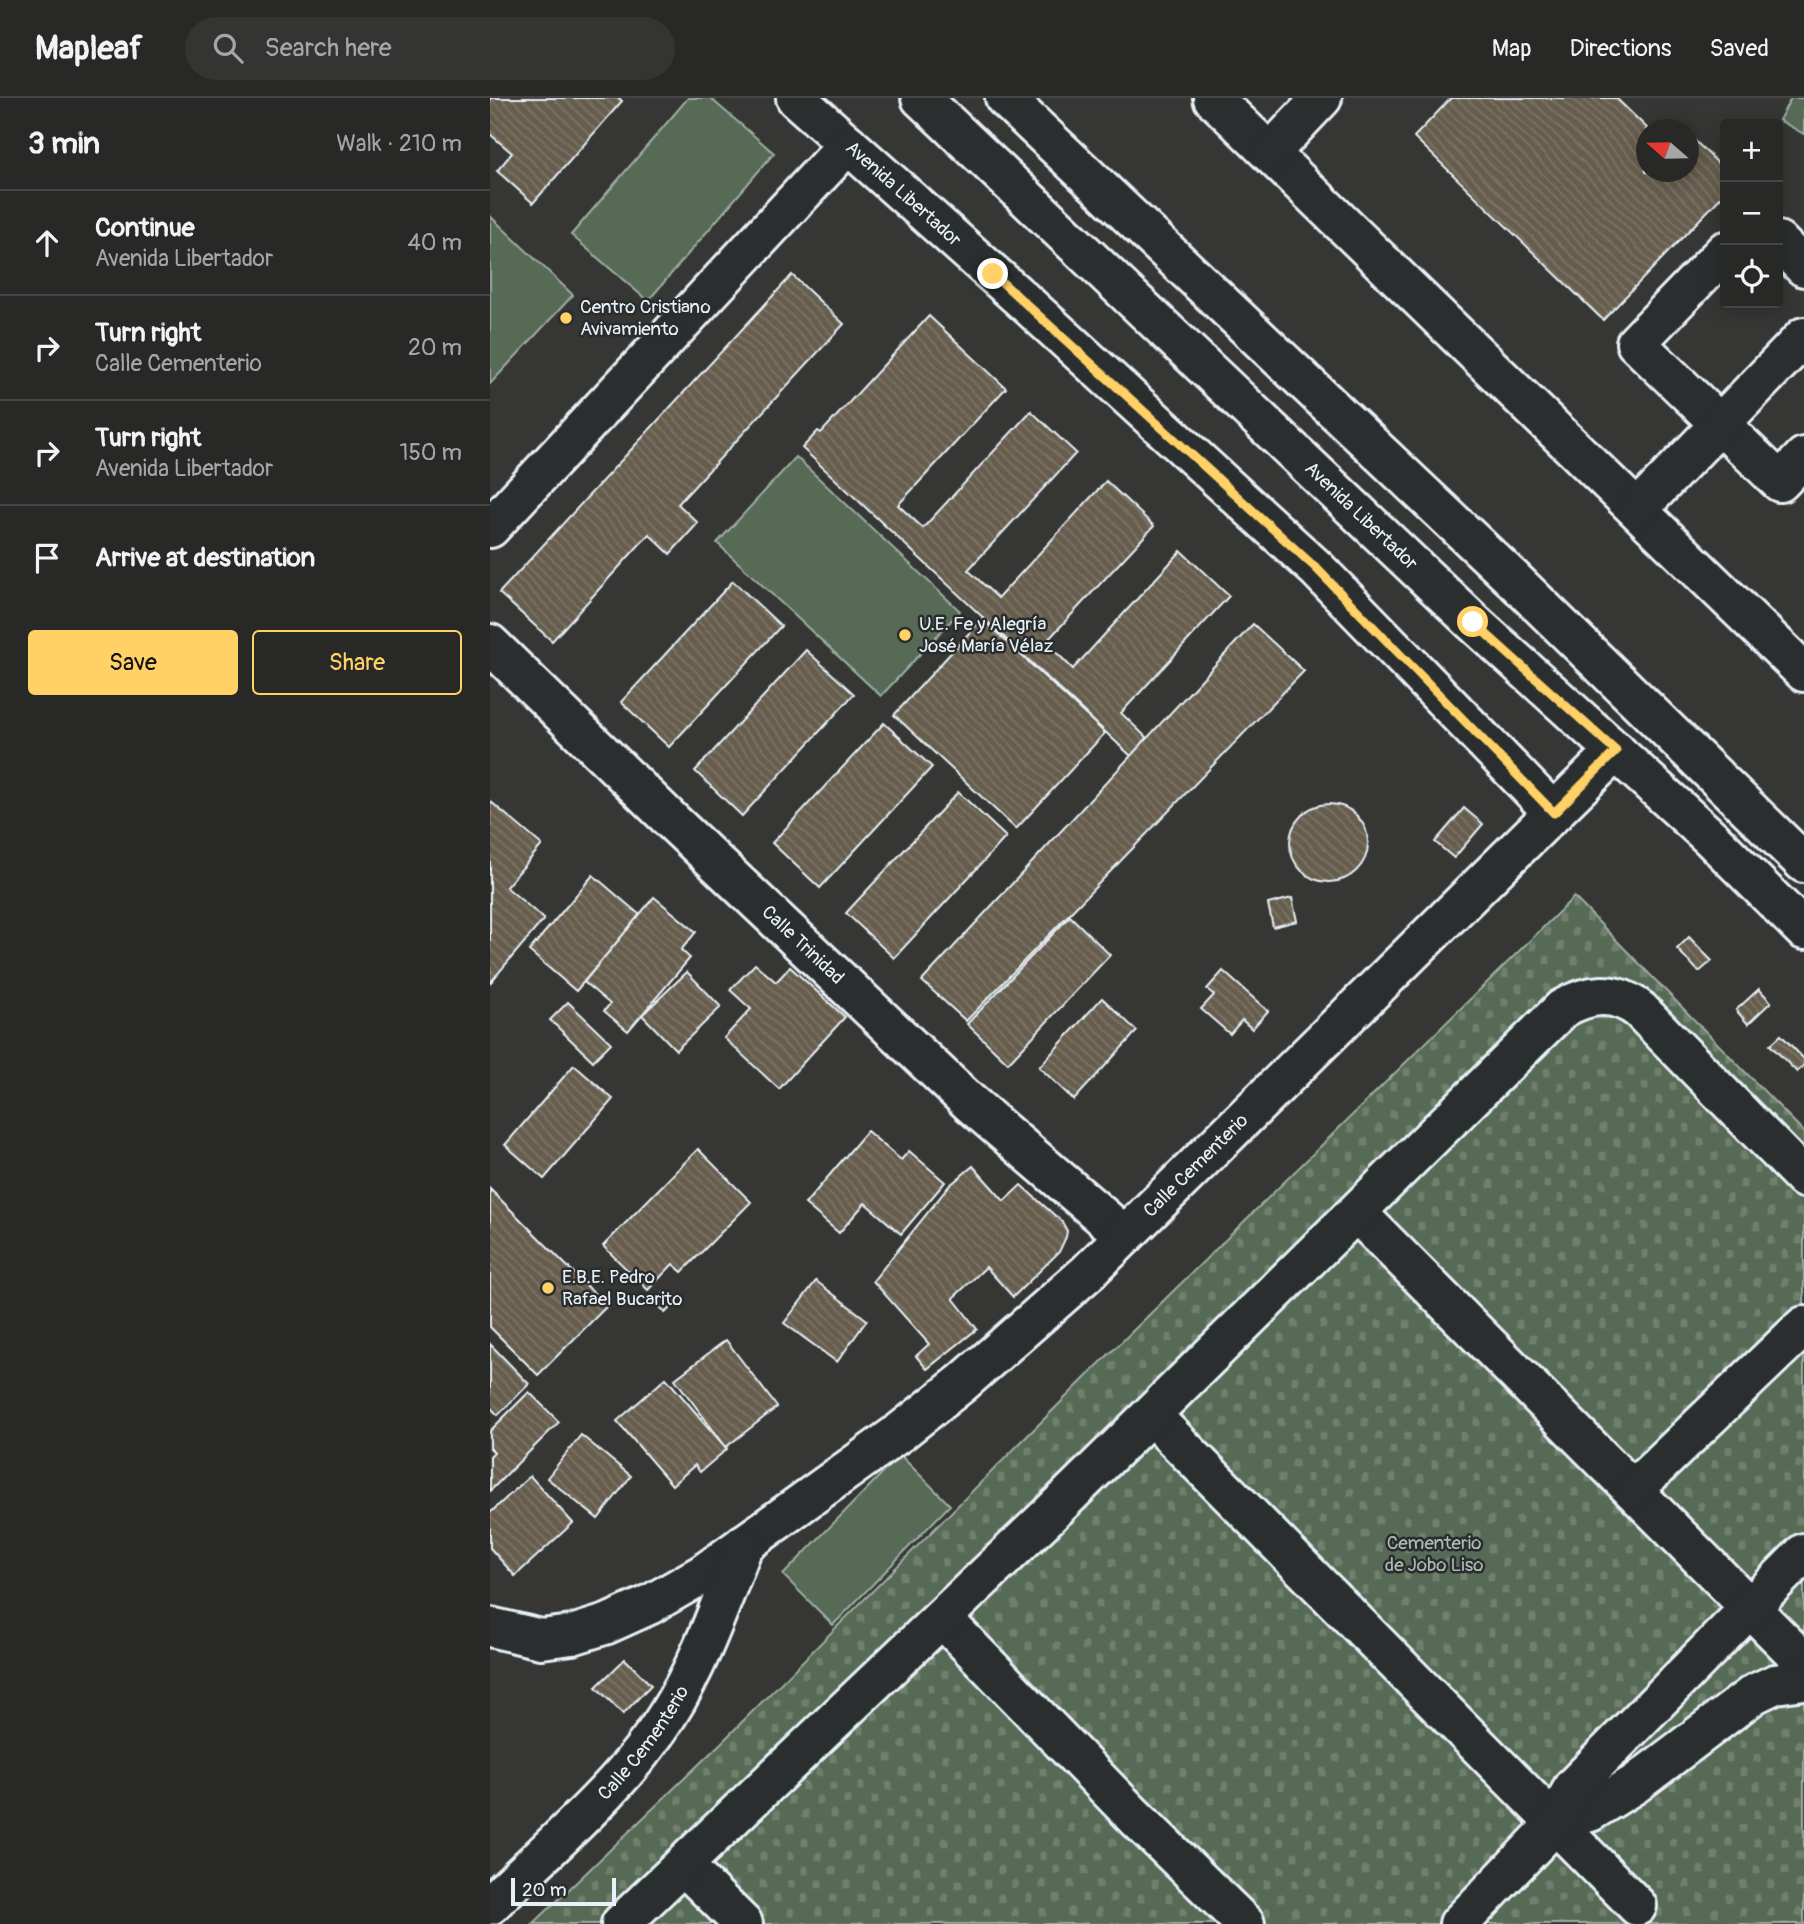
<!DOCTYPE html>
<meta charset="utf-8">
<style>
body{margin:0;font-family:Pangolin,sans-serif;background:#343533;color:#f1f3f6}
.controls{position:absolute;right:21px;top:21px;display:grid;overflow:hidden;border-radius:7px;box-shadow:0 4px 18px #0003}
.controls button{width:63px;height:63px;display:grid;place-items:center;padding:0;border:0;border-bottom:2px solid #444544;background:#282927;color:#f1f3f6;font:35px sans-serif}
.compass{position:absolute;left:1146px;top:21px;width:63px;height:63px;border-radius:50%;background:#282927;box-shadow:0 4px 18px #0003;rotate:290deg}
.scale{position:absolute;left:21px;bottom:18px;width:105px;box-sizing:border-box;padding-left:7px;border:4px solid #e8f1f8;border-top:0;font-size:19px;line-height:24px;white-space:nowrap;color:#e8f1f8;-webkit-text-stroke:5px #2a2d2e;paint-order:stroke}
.stop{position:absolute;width:21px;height:21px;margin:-16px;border:5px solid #ffd166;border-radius:50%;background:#fff}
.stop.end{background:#ffd166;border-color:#fff;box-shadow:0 2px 7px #0008}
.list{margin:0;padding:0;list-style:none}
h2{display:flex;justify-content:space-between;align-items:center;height:91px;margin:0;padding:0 28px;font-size:30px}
h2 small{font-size:23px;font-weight:400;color:#a5a6a7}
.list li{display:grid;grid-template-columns:46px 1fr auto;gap:21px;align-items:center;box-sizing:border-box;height:105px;padding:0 28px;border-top:2px solid #444544}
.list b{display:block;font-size:26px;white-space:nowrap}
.list p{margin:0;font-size:23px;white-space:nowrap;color:#a5a6a7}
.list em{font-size:23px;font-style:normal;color:#a5a6a7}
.actions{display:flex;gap:14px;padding:21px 28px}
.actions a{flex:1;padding:16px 0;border:2px solid #ffd166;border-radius:7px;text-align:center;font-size:24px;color:#ffd166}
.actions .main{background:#ffd166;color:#111}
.icon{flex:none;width:38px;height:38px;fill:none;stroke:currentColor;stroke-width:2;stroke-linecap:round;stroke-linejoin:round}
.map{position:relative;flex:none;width:1314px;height:1826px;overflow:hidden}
header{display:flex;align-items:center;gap:42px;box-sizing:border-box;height:98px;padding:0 35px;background:#282927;border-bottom:2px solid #444544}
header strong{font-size:33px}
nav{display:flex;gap:38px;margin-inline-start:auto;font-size:24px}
.search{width:490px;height:63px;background:#343533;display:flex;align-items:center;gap:18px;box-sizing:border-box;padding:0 24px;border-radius:38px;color:#a5a6a7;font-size:26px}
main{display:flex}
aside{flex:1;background:#282927}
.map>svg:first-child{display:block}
</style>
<header>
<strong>Mapleaf</strong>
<div class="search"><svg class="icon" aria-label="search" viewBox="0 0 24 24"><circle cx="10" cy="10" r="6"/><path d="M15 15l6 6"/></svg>Search here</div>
<nav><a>Map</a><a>Directions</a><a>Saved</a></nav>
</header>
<main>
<aside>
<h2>3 min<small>Walk · 210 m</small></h2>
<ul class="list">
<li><svg class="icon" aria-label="ahead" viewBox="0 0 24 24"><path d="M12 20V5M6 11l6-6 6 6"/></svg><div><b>Continue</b><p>Avenida Libertador</p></div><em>40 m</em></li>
<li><svg class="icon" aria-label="right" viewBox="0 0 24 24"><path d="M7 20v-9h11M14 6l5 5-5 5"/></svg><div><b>Turn right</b><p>Calle Cementerio</p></div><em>20 m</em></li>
<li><svg class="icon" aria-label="right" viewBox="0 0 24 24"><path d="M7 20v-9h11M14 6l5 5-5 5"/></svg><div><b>Turn right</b><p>Avenida Libertador</p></div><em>150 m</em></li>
<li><svg class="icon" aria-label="arrive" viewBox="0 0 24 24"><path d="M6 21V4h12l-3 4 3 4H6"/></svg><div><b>Arrive at destination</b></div></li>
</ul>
<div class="actions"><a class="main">Save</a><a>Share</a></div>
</aside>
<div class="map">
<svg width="1314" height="1826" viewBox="0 0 1314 1826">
<defs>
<pattern id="cemetery-stones" width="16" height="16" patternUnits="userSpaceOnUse" patternTransform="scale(1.75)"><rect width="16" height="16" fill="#576a54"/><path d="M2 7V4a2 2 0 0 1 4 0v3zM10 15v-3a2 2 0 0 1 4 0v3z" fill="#6f806d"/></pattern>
<pattern id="building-back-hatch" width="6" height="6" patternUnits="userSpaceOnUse" patternTransform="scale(1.75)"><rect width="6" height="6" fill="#665d4e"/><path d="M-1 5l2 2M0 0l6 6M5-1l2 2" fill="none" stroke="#7c7568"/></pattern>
</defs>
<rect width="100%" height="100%" fill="#363734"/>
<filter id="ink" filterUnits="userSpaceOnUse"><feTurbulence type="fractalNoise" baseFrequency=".0143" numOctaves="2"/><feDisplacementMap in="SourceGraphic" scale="14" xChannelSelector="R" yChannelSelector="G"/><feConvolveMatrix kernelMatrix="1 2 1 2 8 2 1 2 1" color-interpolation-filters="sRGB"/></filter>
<g filter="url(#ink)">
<!-- cemetery -->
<polygon fill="url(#cemetery-stones)" stroke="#a0aea6" stroke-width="2" points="1084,799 1314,1034 1314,1826 43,1826 231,1645 604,1271"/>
<!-- park -->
<g fill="#576a54" stroke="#a0aea6" stroke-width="2">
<polygon points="198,0 220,0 284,55 158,203 81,137"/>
<polygon points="1301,0 1314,0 1314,36 1289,22"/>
<polygon points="0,118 83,197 0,286"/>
<polygon points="306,359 470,513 391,598 227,445"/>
<polygon points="410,1357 460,1407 343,1527 293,1477"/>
</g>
<!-- building -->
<g fill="url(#building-back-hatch)" stroke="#e8f1f8" stroke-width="2">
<polygon points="0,0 129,0 132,3 43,105 7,73 22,55 0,36"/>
<polygon points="961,0 1126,0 1159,32 1156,32 1156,74 1198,74 1198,36 1235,72 1235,95 1113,222 924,39"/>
<polygon points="302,177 354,226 188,406 208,425 180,456 159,436 62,543 9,495"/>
<polygon points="439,218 516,290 408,407 433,430 541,313 586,355 478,472 508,500 616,383 664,428 556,544 583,571 691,453 739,498 631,615 657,640 641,658 312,350 328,333 331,335"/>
<polygon points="243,483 291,528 179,649 131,604"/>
<polygon points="492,521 615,635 526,731 404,617"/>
<polygon points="763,526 814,573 476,923 432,883"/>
<polygon points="316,552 364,596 252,718 205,673"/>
<polygon points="394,625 442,669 330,790 282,745"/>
<polygon points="468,694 516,739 404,860 356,815"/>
<polygon points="0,703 52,747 16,789 54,821 0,885"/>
<circle cx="839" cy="745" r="39"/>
<polygon points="974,710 993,726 964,760 945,744"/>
<polygon points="103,777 150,817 86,893 39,853"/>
<polygon points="164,799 206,834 191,852 200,860 138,933 114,913 120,906 94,884"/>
<polygon points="802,800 807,823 783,829 778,806"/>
<polygon points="580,818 620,857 518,965 477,926"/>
<polygon points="1199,839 1222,863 1209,874 1187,851"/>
<polygon points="265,866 286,884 300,869 355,919 289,991 234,940 261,911 240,892"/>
<polygon points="733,873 778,913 762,931 752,922 740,936 711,911 724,897 717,891"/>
<polygon points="197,874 231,909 186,952 152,917"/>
<polygon points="1269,891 1281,904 1258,926 1246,912"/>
<polygon points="612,900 647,933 584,1002 549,969"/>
<polygon points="78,904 121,945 103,963 60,922"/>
<polygon points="1291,937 1314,961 1314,967 1307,974 1280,947"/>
<polygon points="84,967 123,1001 54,1081 15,1047"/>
<polygon points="377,1033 411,1062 419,1053 455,1084 411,1136 375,1105 349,1135 315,1106"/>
<polygon points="208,1051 261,1104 192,1174 183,1166 158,1192 113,1148"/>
<polygon points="483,1068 514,1103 531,1087 572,1124 577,1133 576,1139 569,1154 523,1199 496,1169 463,1200 487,1231 437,1271 426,1258 439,1246 383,1183 459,1088"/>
<polygon points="0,1091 117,1208 48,1277 0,1229"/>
<polygon points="326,1183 377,1222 347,1264 294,1225"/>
<polygon points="175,1194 185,1205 175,1215 165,1205"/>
<polygon points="236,1242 287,1309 236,1349 185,1281"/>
<polygon points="0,1246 39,1286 8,1317 0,1309"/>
<polygon points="176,1280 237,1351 210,1374 205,1367 182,1387 127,1323"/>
<polygon points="39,1294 69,1324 0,1393 0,1358 4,1354 0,1350 0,1333"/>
<polygon points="91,1337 141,1378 108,1421 57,1380"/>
<polygon points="40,1378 83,1425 25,1478 0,1450 0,1415"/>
<polygon points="135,1561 161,1587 133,1616 106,1589"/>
</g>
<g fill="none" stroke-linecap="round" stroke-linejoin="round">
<!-- minor casing -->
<g stroke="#e8f1f8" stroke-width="44">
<g id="minor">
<path id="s1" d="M306 0 537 206 827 471 1064 715"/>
<polyline points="723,0 1314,574"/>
<polyline points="780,55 832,0"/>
<polyline points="1288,143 1314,169"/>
<polyline points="1235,153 1146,245 1290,384 1314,359"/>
<polyline points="1148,411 1314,239"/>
<polyline points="0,430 358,46"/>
<path id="s2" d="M0 546 183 724 479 1004 634 1137"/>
<polyline points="867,1115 1314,1564"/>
<polyline points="661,1317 1147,1808"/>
<polyline points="1143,1392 1314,1228"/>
<polyline points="452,1520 641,1715 755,1826"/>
<path id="s3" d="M0 1529 51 1541 82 1537 117 1526 159 1507 213 1476 409 1335 472 1285 597 1175 1126 653"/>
<polyline points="1066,1725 1100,1714 1145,1686 1264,1596 1285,1586 1314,1582"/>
<polyline points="193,1767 253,1826"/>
<path id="s4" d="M0 1807C59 1749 134 1687 178 1616 211 1564 231 1504 254 1446"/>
<path d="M131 1826 556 1420 1072 911C1098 895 1125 892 1150 912L1314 1080"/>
<polyline points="969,1826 1066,1725 1083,1689 1314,1455"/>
</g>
</g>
<!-- major casing -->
<g stroke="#e8f1f8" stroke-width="44">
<g id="major">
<path id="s5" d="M431 0 983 524 1221 740 1314 832"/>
<polyline points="515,0 1023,481 1314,765"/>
</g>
</g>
<!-- minor -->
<use href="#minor" stroke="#2a2d2e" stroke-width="38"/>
<!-- major -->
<use href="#major" stroke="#2a2d2e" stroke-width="38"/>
</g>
</g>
<g fill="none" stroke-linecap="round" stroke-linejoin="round" filter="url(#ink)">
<!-- route -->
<polyline stroke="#ffd166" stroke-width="9" points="503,176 827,471 1064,715 1126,653 983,524"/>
</g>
<!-- markers -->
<g fill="#ffd166" stroke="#2a2d2e" stroke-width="2.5">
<circle cx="76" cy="220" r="7"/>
<circle cx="415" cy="537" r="7"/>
<circle cx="58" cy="1190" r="7"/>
</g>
<g text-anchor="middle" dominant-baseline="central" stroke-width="5" stroke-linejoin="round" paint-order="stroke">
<!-- street labels -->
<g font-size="19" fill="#e8f1f8" stroke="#2a2d2e">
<text stroke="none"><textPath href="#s1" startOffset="144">Avenida Libertador</textPath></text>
<text stroke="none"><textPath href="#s5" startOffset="607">Avenida Libertador</textPath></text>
<text stroke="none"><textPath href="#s2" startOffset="434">Calle Trinidad</textPath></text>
<text stroke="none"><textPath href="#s3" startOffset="870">Calle Cementerio</textPath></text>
<text stroke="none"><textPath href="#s4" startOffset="224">Calle Cementerio</textPath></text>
</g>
<!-- poi labels -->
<g font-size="19" fill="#e8f1f8" stroke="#2a2d2e" text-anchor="start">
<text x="90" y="209">Centro Cristiano<tspan x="90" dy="22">Avivamiento</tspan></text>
<text x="429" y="526">U.E. Fe y Alegría<tspan x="429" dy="22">José María Vélaz</tspan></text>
<text x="72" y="1179">E.B.E. Pedro<tspan x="72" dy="22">Rafael Bucarito</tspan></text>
</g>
<!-- park labels -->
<g font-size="19" fill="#aebbb6" stroke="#2a2d2e">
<text x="944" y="1445">Cementerio<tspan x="944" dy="22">de Jobo Liso</tspan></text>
</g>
</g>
</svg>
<div class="controls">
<button>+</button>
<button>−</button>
<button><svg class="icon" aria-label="locate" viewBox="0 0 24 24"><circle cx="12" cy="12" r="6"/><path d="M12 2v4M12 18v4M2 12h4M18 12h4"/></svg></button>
</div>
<svg class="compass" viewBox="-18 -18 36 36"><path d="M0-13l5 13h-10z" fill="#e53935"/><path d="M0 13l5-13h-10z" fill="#a5a6a7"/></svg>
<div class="scale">20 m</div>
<div class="stop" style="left:983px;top:524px"></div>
<div class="stop end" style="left:503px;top:176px"></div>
</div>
</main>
